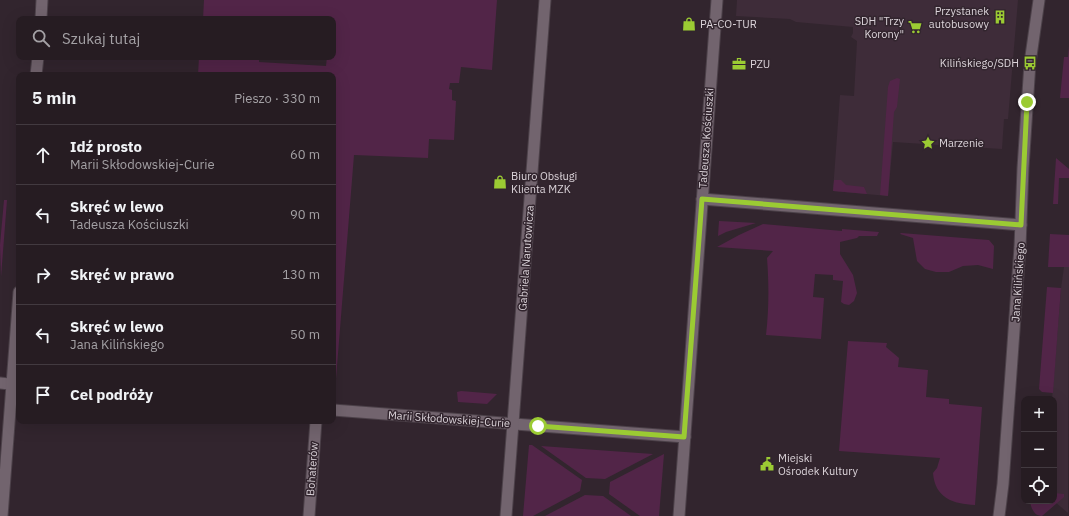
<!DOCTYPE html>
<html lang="pl">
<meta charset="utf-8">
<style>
body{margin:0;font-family:"IBM Plex Sans",sans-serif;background:#2e252a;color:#f1f3f6}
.controls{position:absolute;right:12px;bottom:12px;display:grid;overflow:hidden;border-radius:8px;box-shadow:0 4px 16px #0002}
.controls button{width:36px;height:36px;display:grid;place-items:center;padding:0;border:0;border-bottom:1px solid #423a40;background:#261c22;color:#f1f3f6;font:20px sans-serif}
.stop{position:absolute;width:12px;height:12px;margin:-9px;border:3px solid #9bcb33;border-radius:50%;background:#fff}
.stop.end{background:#9bcb33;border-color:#fff;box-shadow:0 1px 4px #0008}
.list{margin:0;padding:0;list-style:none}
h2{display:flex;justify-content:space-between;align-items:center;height:52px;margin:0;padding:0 16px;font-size:17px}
h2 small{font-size:13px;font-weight:400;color:#a4a1a5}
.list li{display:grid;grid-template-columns:26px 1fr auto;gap:12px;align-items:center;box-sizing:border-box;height:60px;padding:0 16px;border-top:1px solid #423a40}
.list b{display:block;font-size:15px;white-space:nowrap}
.list p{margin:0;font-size:13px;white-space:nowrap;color:#a4a1a5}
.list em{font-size:13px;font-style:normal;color:#a4a1a5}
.icon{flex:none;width:22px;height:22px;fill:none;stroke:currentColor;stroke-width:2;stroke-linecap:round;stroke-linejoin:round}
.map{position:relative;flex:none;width:1069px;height:516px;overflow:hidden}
.search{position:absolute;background:#261c22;box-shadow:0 4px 16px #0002;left:16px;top:16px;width:320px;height:44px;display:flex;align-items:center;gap:10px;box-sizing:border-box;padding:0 14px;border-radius:8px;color:#a4a1a5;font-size:15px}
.panel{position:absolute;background:#261c22;box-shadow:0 4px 16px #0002;left:16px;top:72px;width:320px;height:352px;border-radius:8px}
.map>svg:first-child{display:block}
</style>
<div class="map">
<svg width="1069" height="516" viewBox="0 0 1069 516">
<rect width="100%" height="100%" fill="#32252e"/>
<!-- built -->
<g fill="#3e2c39">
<polygon points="737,0 1018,0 1008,119 1004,119 1002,149 893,142 888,196 833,191 840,95 854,96 857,41 851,37 853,33 853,27 796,22 790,19 736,16"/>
<polygon points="1064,267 1069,267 1068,513 1054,501 1054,399 1052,399 1061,288"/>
</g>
<!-- green -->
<g fill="#522548">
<polygon points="204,0 497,0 492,70 461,67 459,83 450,83 449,89 452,90 452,100 456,101 454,140 429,139 428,158 354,155 335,391 333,391 333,75 198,75 199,57 259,57 259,62 326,66 327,57 333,57 333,19 203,19"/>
<polygon points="1069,46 1069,98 1060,98 1064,57 1068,57"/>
<polygon points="897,78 900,79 897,107 894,112 888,196 880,195 888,87 890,81"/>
<polygon points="1056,158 1069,169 1069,178 1059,178 1058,204 1053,204"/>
<polygon points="834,180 841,180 846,185 864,187 867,194 833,191"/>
<polygon points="4,200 7,200 1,277 0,245"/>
<polygon points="719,221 756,223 726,232 718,236"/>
<path d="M763 224 842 231V229L879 232 877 236H859L857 238 840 242V254L853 275 857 293 854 301 849 305 844 304 841 302 843 281 833 280V275L815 274 813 297 824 298 821 339 766 335C769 309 769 284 767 258L773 251 717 247 739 235Z"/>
<polygon points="901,233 989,240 994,246 993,269 978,265 963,266 949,272 936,272 925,269 917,261 913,238 900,234"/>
<polygon points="1050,234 1069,235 1069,267 1048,267"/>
<polygon points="1047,287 1061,288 1053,393 1042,392 1039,389"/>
<path d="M848 341 887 343 886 347 899 358 898 367 928 370 926 397 949 399V404L982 407 975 505C953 504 935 498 933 473L937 468 940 458 839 451Z"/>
<polygon points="461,391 497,394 487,404 458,402 457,392"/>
<polygon points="529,445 532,445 582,480 580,491 533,516 523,516"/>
<polygon points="541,446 653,454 605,479 586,478"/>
<polygon points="664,454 659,516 640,516 609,494 610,482"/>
<path d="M1054 493 1064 494V497L1042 516C1034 516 1031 508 1030 501H1054Z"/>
<polygon points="585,495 603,496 631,516 545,516"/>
</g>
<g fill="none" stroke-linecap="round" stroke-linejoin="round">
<!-- minor casing -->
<g stroke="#4c4149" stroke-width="13">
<g id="minor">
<polyline points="41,19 42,0"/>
<polyline points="36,75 38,57"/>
<polyline points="702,199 1021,225"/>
<polyline points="0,383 18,385"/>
<polyline points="333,410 685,437"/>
<polyline points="2,516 19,292"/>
<polyline points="309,516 316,421"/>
<polyline points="506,516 545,0"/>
<polyline points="679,516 717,0"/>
</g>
</g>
<!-- secondary casing -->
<g stroke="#4c4149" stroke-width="13">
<polyline id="secondary" points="999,516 1003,484 1020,247 1023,168 1030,63 1039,0"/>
</g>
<!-- minor -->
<use href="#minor" stroke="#72646e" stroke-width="11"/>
<!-- secondary -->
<use href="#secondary" stroke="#72646e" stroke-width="11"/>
</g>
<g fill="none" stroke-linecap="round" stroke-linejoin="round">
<!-- route -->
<polyline stroke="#9bcb33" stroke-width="5" points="538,426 684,437 702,199 1021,225 1027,102"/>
</g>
<!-- icons -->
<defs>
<g id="building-bare" transform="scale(1.08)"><path d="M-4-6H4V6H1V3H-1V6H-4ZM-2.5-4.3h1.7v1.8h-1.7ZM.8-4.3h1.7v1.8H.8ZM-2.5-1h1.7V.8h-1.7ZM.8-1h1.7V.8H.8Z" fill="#9bcb33" stroke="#32252e" stroke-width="2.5" paint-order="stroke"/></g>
<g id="shop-bare" transform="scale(1.08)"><path d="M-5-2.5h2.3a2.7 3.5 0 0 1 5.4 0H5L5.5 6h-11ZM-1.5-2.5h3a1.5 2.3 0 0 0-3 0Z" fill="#9bcb33" stroke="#32252e" stroke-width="2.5" paint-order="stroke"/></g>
<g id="supermarket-bare" transform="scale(1.08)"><path d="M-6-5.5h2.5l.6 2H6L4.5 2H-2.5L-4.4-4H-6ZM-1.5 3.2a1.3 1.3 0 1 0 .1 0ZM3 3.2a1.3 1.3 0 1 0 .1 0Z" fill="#9bcb33" stroke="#32252e" stroke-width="2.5" paint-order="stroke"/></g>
<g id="bus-bare" transform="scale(1.08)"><path d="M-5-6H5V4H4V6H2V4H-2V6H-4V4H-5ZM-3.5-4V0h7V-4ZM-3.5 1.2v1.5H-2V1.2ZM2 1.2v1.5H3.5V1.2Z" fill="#9bcb33" stroke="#32252e" stroke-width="2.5" paint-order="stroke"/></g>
<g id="office-bare" transform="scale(1.08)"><path d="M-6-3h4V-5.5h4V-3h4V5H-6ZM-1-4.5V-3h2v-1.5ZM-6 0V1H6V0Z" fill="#9bcb33" stroke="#32252e" stroke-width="2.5" paint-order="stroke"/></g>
<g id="sight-bare" transform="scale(1.08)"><path d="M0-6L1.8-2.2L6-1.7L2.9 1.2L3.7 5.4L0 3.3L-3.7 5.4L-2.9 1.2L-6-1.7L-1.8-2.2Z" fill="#9bcb33" stroke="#32252e" stroke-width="2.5" paint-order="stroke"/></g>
<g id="civic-bare" transform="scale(1.08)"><path d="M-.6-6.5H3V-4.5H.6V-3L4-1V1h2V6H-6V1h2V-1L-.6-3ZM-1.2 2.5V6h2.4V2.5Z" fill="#9bcb33" stroke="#32252e" stroke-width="2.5" paint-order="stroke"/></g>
</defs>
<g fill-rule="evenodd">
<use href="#building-bare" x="1000" y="17"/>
<use href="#shop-bare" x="689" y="24"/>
<use href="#supermarket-bare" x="915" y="27"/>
<use href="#bus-bare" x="1030" y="63"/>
<use href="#office-bare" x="739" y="64"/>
<use href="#sight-bare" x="928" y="143"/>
<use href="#shop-bare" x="500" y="182"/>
<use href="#civic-bare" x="767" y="464"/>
</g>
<g text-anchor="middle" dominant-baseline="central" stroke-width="3" stroke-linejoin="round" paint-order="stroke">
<!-- poi labels -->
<g font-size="11" fill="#dcd4da" stroke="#32252e" text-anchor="start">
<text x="989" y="11" text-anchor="end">Przystanek<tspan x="989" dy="13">autobusowy</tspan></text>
<text x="904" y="21" text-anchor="end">SDH "Trzy<tspan x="904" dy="13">Korony"</tspan></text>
<text x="700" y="24">PA-CO-TUR</text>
<text x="1019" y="63" text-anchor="end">Kilińskiego/SDH</text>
<text x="750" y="64">PZU</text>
<text x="939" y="143">Marzenie</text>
<text x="511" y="176">Biuro Obsługi<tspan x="511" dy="13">Klienta MZK</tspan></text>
<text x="778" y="458">Miejski<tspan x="778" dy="13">Ośrodek Kultury</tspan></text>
</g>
<!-- street labels -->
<g font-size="11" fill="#dcd4da" stroke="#32252e">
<text transform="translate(706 138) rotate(-86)">Tadeusza Kościuszki</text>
<text transform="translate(526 258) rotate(-86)">Gabriela Narutowicza</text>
<text transform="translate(1018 282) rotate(-86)">Jana Kilińskiego</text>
<text transform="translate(449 419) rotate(4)">Marii Skłodowskiej-Curie</text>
<text transform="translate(312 469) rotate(-86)">Bohaterów</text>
</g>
</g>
</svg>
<div class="controls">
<button>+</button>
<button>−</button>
<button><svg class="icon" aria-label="locate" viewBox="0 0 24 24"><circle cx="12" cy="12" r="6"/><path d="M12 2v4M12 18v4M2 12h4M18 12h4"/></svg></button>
</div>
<div class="stop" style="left:538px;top:426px"></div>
<div class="stop end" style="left:1027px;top:102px"></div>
<div class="search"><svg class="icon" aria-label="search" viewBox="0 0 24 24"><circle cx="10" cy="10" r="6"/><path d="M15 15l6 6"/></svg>Szukaj tutaj</div>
<section class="panel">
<h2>5 min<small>Pieszo · 330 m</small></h2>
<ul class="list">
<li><svg class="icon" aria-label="ahead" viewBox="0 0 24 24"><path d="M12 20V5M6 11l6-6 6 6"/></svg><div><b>Idź prosto</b><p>Marii Skłodowskiej-Curie</p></div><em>60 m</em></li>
<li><svg class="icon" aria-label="left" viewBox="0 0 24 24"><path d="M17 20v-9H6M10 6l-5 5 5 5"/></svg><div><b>Skręć w lewo</b><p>Tadeusza Kościuszki</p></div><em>90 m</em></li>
<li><svg class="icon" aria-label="right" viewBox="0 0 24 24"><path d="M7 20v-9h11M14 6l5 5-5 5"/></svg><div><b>Skręć w prawo</b></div><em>130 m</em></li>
<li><svg class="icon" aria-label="left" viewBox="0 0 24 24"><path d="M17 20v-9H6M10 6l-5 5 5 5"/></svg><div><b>Skręć w lewo</b><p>Jana Kilińskiego</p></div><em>50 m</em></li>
<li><svg class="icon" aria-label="arrive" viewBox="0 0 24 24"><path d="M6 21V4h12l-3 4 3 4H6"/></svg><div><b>Cel podróży</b></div></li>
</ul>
</section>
</div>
